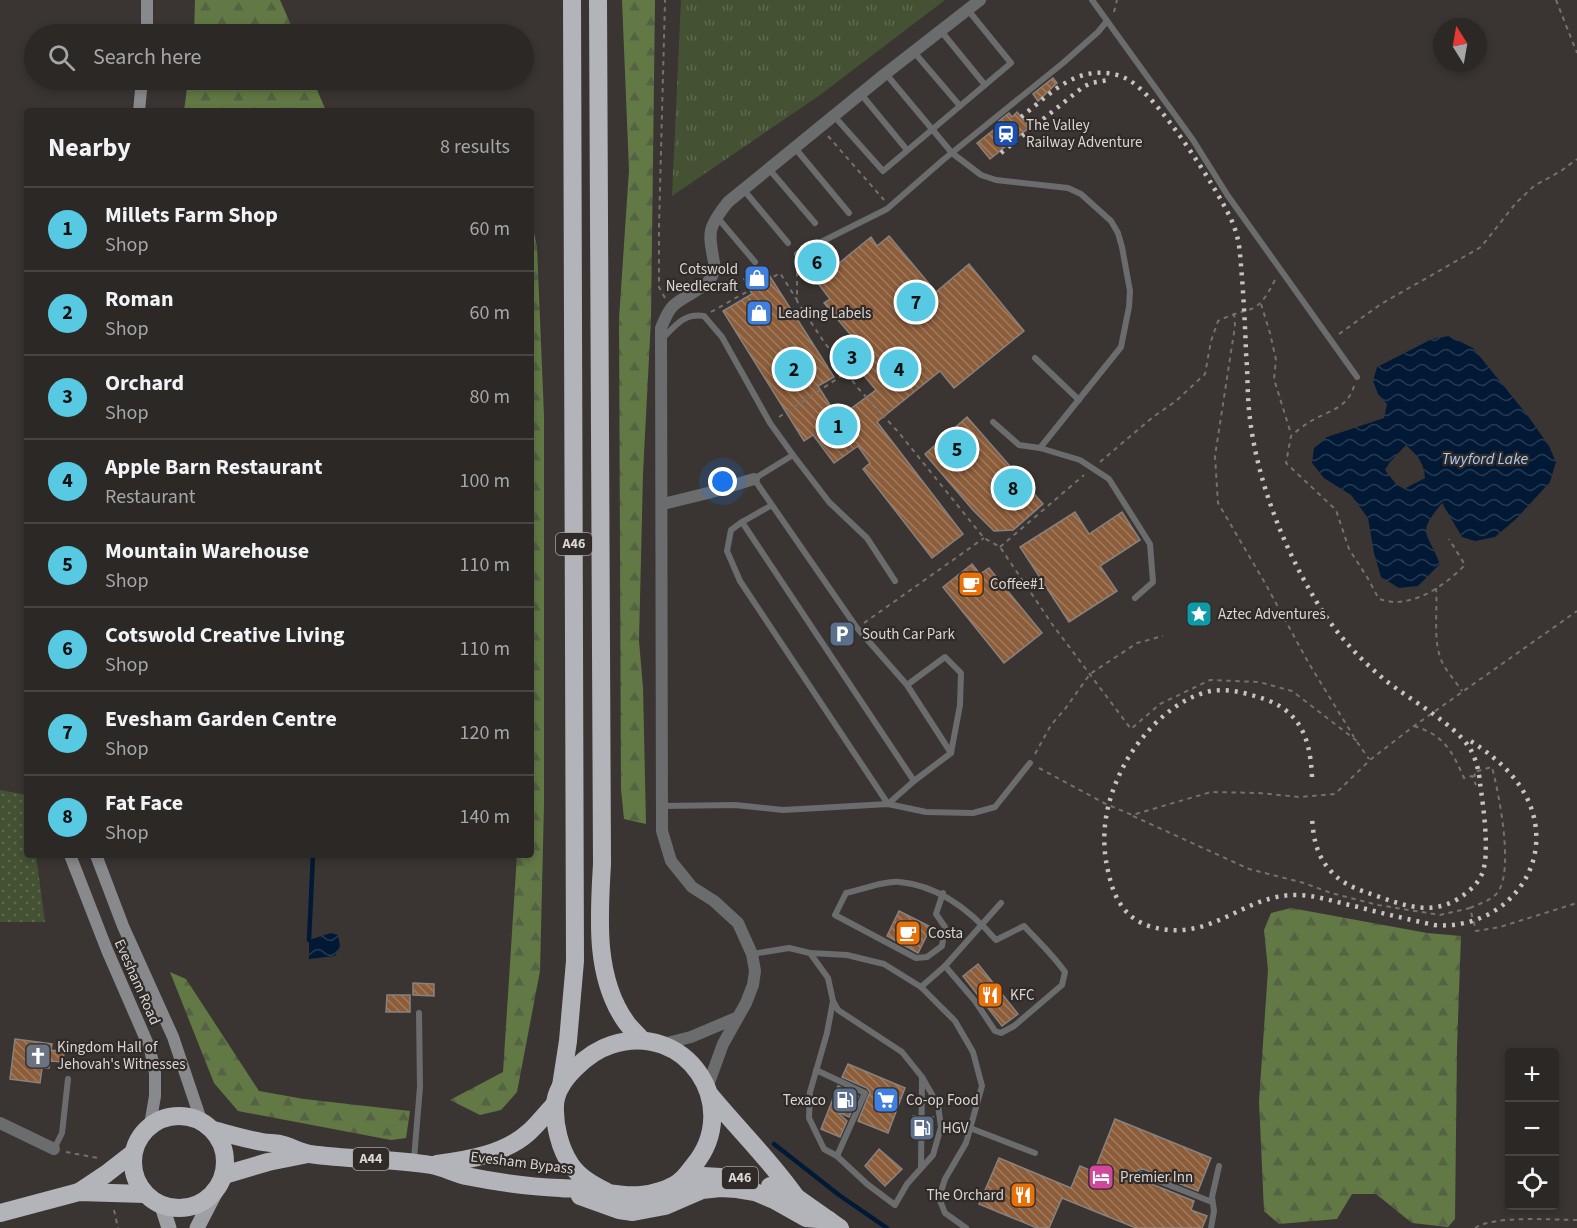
<!DOCTYPE html>
<meta charset="utf-8">
<style>
body{margin:0;font-family:"Source Sans 3",sans-serif;background:#383432;color:#f1f3f6}
.controls{position:absolute;right:18px;bottom:18px;display:grid;overflow:hidden;border-radius:6px;box-shadow:0 3px 9px #0003}
.controls button{width:54px;height:54px;display:grid;place-items:center;padding:0;border:0;border-bottom:2px solid #484443;background:#2c2826;color:#f1f3f6;font:30px sans-serif}
.compass{position:absolute;left:1433px;top:18px;width:54px;height:54px;border-radius:50%;background:#2c2826;box-shadow:0 3px 9px #0003;rotate:349deg}
.you{position:absolute;left:723px;top:482px;width:21px;height:21px;margin:-15px;border:4px solid #fff;border-radius:50%;background:#1a73e8;box-shadow:0 0 0 9px #1a73e833}
.badge{display:grid;place-items:center;width:39px;height:39px;border-radius:50%;background:#57c9e2;color:#111;font-size:20px;font-weight:700}
.pin{position:absolute;translate:-50% -50%;border:3px solid #fff;box-shadow:0 2px 6px #0006}
.list{margin:0;padding:0;list-style:none}
h2{display:flex;justify-content:space-between;align-items:center;height:78px;margin:0;padding:0 24px;font-size:26px}
h2 small{font-size:20px;font-weight:400;color:#a6a6a7}
.list li{display:grid;grid-template-columns:39px 1fr auto;gap:18px;align-items:center;box-sizing:border-box;height:84px;padding:0 24px;border-top:2px solid #484443}
.list b{display:block;font-size:22px;white-space:nowrap}
.list p{margin:0;font-size:20px;white-space:nowrap;color:#a6a6a7}
.list em{font-size:20px;font-style:normal;color:#a6a6a7}
.icon{flex:none;width:33px;height:33px;fill:none;stroke:currentColor;stroke-width:2;stroke-linecap:round;stroke-linejoin:round}
.map{position:relative;flex:none;width:1577px;height:1228px;overflow:hidden}
.search{position:absolute;background:#2c2826;box-shadow:0 3px 9px #0003;left:24px;top:24px;width:510px;height:66px;display:flex;align-items:center;gap:15px;box-sizing:border-box;padding:0 21px;border-radius:33px;color:#a6a6a7;font-size:22px}
.panel{position:absolute;background:#2c2826;box-shadow:0 3px 9px #0003;left:24px;top:108px;width:510px;height:750px;border-radius:6px}
.map>svg:first-child{display:block}
</style>
<div class="map">
<svg width="1577" height="1228" viewBox="0 0 1577 1228">
<defs>
<pattern id="grass-tufts" width="24" height="20" patternUnits="userSpaceOnUse" patternTransform="scale(1.5)"><rect width="24" height="20" fill="#445233"/><path d="M3 7l-1-3M5 7V3M7 7l1-3M15 17l-1-3M17 17v-4M19 17l1-3" fill="none" stroke="#5e6a50"/></pattern>
<pattern id="forest-firs" width="22" height="20" patternUnits="userSpaceOnUse" patternTransform="scale(1.5)"><rect width="22" height="20" fill="#627945"/><path d="M5 1l3.5 6h-7zM16 11l3.5 6h-7z" fill="#556243"/></pattern>
<pattern id="park-dots" width="8" height="8" patternUnits="userSpaceOnUse" patternTransform="scale(1.5)"><rect width="8" height="8" fill="#445233"/><path d="M2 2h.1M6 6h.1" fill="none" stroke="#5e6a50" stroke-width="1.8" stroke-linecap="round"/></pattern>
<pattern id="water-waves" width="16" height="10" patternUnits="userSpaceOnUse" patternTransform="scale(1.5)"><rect width="16" height="10" fill="#021936"/><path d="M0 5q4-4 8 0t8 0" fill="none" stroke="#263a52"/></pattern>
<pattern id="building-back-hatch" width="6" height="6" patternUnits="userSpaceOnUse" patternTransform="scale(1.5)"><rect width="6" height="6" fill="#8c5d3a"/><path d="M-1 5l2 2M0 0l6 6M5-1l2 2" fill="none" stroke="#a17b5f"/></pattern>
</defs>
<rect width="100%" height="100%" fill="#3a3532"/>
<!-- grass -->
<polygon fill="url(#grass-tufts)" points="681,0 945,0 820,95 672,196"/>
<!-- forest -->
<g fill="url(#forest-firs)">
<polygon points="195,0 280,0 295,34 194,34"/>
<polygon points="622,0 655,0 651,319 643,473 639,641 643,688 646,824 624,819 621,789 619,319 629,170"/>
<polygon points="188,80 313,80 326,111 184,111"/>
<polygon points="531,218 537,247 544,416 544,803 540,971 517,1092 501,1110 480,1115 450,1100 503,1072 517,855 531,855"/>
<polygon points="1291,908 1427,933 1461,936 1457,1048 1455,1219 1448,1227 1412,1223 1376,1194 1352,1194 1337,1219 1279,1224 1264,1211 1259,1101 1268,970 1264,930 1271,913"/>
<polygon points="170,972 186,979 259,1091 304,1099 410,1111 406,1138 391,1140 238,1111 214,1083"/>
</g>
<!-- park -->
<polygon fill="url(#park-dots)" points="0,790 27,795 27,855 36,855 45,922 0,922"/>
<!-- water -->
<g fill="url(#water-waves)" fill-rule="evenodd">
<path d="M1449 336 1473 348 1528 416 1549 446 1556 462 1550 482 1516 519 1495 537 1475 541 1462 537 1442 503C1416 535 1427 530 1440 564L1418 586 1399 588 1381 577 1374 553 1368 518 1351 495 1324 478 1312 463 1314 448 1327 437 1384 418 1387 404 1378 394 1373 381 1377 367 1432 339ZM1406 445C1417 455 1424 462 1425 478L1404 489 1396 484 1385 470 1390 462Z"/>
<polygon points="331,933 338,935 340,946 335,956 309,959 309,940"/>
</g>
<g fill="none" stroke-linecap="round" stroke-linejoin="round">
<!-- stream -->
<g stroke="#021936" stroke-width="4.5">
<polyline points="309,940 313,855"/>
<polyline points="774,1144 839,1195 887,1228"/>
</g>
</g>
<!-- building -->
<g fill="url(#building-back-hatch)" stroke="#88827f" stroke-width="1.5">
<polygon points="1053,78 1057,83 1038,101 1033,94"/>
<polygon points="1017,112 1030,127 990,159 977,143 1001,124 999,121 1009,113 1012,117"/>
<polygon points="889,236 936,292 969,264 1024,331 954,388 940,371 877,422 963,534 932,558 863,469 870,463 858,446 834,463 813,435 804,441 723,311 752,294 744,279 764,267 834,377 818,386 838,418 876,390 847,355 860,346 824,303 830,299 817,282 819,280 806,262 820,252 833,268 871,237 877,246"/>
<polygon points="967,417 1043,504 1013,530 994,531 973,510 925,454"/>
<polygon points="1075,512 1089,534 1122,512 1140,540 1100,566 1117,591 1069,622 1020,547"/>
<polygon points="972,564 980,574 989,568 1042,633 1004,663 943,587"/>
<polygon points="899,911 931,927 918,953 887,936"/>
<polygon points="978,964 1018,1014 1002,1026 963,976"/>
<polygon points="413,983 434,984 434,996 413,995"/>
<polygon points="387,995 410,995 410,1012 386,1012"/>
<polygon points="15,1039 52,1044 51,1050 64,1052 63,1062 50,1061 49,1068 42,1068 40,1083 10,1079"/>
<polygon points="848,1064 905,1088 888,1133 858,1121 870,1092 867,1088 842,1077"/>
<polygon points="838,1086 858,1096 849,1117 836,1111 847,1121 840,1137 821,1129"/>
<polygon points="913,1116 916,1116 916,1135 911,1135"/>
<rect x="927" y="1117" width="6" height="19"/>
<polygon points="1115,1119 1211,1158 1198,1191 1143,1169 1138,1170 1136,1173 1139,1179 1194,1201 1191,1210 1207,1216 1202,1228 1136,1228 1062,1198 1049,1228 1037,1228 979,1204 999,1158 1071,1188 1080,1166 1094,1172"/>
<polygon points="879,1149 902,1169 885,1186 865,1166"/>
</g>
<g fill="none" stroke-linecap="round" stroke-linejoin="round">
<!-- path -->
<g stroke="#75716f" stroke-width="2" stroke-dasharray="4.5 4.5" stroke-linecap="butt">
<polyline points="1556,0 1577,53"/>
<polyline points="1114,12 1117,0"/>
<polyline points="828,136 884,200"/>
<polyline points="797,263 797,301 822,339 857,387 900,434 984,538 1000,547 1052,624 1131,729 1160,704 1210,680 1259,682 1292,691 1357,741"/>
<polyline points="665,298 659,287 659,227 665,0"/>
<polyline points="1261,304 1270,333 1276,360 1274,379 1291,434"/>
<polyline points="711,312 780,273 797,300"/>
<polyline points="1234,313 1235,326 1215,456 1218,503 1265,583 1308,662 1354,737"/>
<polyline points="1339,334 1381,304 1481,247 1516,203 1534,186 1561,171 1577,159"/>
<path d="M1354 386C1348 408 1328 411 1311 421 1304 425 1297 431 1291 436L1286 463 1336 510 1349 549 1367 577 1379 599C1385 600 1392 603 1398 602 1424 600 1447 583 1465 565L1449 539"/>
<polyline points="779,417 846,373"/>
<path d="M1100 462 1153 417 1176 401 1205 374 1211 341 1218 321C1252 304 1255 319 1275 280"/>
<polyline points="1000,547 1084,475"/>
<path d="M1436 588C1438 612 1432 643 1443 664 1448 673 1456 682 1462 691"/>
<polyline points="864,623 984,538"/>
<polyline points="834,642 849,633"/>
<path d="M1414 726C1444 735 1452 751 1464 778L1472 776 1476 785"/>
<polyline points="1357,742 1369,759"/>
<polyline points="1035,754 1051,725 1065,709 1090,674 1137,643 1163,636"/>
<polyline points="1039,768 1104,803 1132,815 1211,792 1259,793 1299,797 1335,794 1370,760 1414,726 1577,611"/>
<polyline points="1133,816 1249,869 1304,883 1331,893 1378,905 1440,915 1470,908 1476,931 1500,927 1577,903"/>
<path d="M1470 908C1479 904 1492 900 1498 892 1514 869 1499 794 1492 767L1474 772 1475 776H1472"/>
<polyline points="66,1152 98,1158"/>
<polyline points="114,1210 118,1228"/>
<path d="M1475 1228C1495 1215 1551 1220 1577 1220"/>
</g>
<!-- lane -->
<g stroke="#6b6c6e" stroke-width="6">
<polyline points="1092,0 1193,140 1228,196 1357,377"/>
<polyline points="941,31 985,85"/>
<polyline points="914,52 960,106"/>
<polyline points="886,74 952,153 981,175 996,180 1068,188 1081,194 1111,221 1118,233 1122,247 1130,291 1129,307 1121,347 1040,448"/>
<polyline points="861,94 907,150"/>
<polyline points="834,116 883,171 1011,63 968,10"/>
<polyline points="795,148 849,213"/>
<polyline points="769,169 815,223"/>
<polyline points="743,189 788,243"/>
<polyline points="717,217 755,262"/>
<polyline points="797,254 887,209 943,160 1063,63 1098,32 1107,21"/>
<path d="M663 338C676 325 684 313 704 316L722 337 770 423 793 455 829 502 867 538 895 581"/>
<polyline points="1035,358 1079,400"/>
<polyline points="993,422 1019,445 1040,448 1080,460 1109,479 1150,544 1153,582 1135,598"/>
<polyline points="772,505 742,522 914,781 951,753 907,685 857,628 754,479 793,455"/>
<polyline points="742,522 731,530 727,551 740,581 888,804 914,781"/>
<polyline points="907,685 945,657 961,673 960,705 951,753"/>
<polyline points="662,806 735,805 783,810 888,804 926,812 973,813 995,807 1030,763"/>
<path d="M943 893 936 914 945 927 942 946 927 957 916 958 835 915 846 893C861 890 886 880 900 882 940 886 971 911 996 940L1024 926C1038 941 1053 955 1065 972L1062 985 1014 1026 1001 1033 995 1031 975 1001 945 966"/>
<polyline points="810,953 828,978 833,1001 838,1010 902,1052 922,1077 938,1105 941,1127 933,1155 907,1184 895,1205 867,1184 837,1156 824,1149 809,1118 810,1092 827,1033 833,1001"/>
<polyline points="752,954 789,948 810,953 847,955 884,964 921,987 955,1021 973,1052 982,1086 966,1143 945,1179 939,1198 945,1213 966,1228"/>
<polyline points="921,987 945,966 1001,903"/>
<polyline points="816,1070 865,1093 837,1156"/>
<polyline points="970,1128 1035,1153"/>
<polyline points="54,1149 62,1133 68,1079"/>
<polyline points="414,1159 420,1087 419,1013"/>
<polyline points="921,1168 922,1078"/>
<polyline points="1141,1174 1212,1202"/>
<polyline points="1211,1228 1214,1211 1212,1197 1219,1166"/>
</g>
<!-- street -->
<g stroke="#6b6c6e" stroke-width="12">
<polyline points="663,504 708,493 754,479"/>
<polyline points="663,1044 691,1037 736,1018"/>
<path d="M707 1088 723 1044 746 1003 753 985 755 971 752 954 738 923 714 901 692 887 671 861 662 831 661 328C664 321 667 312 673 306 686 293 711 289 715 268 709 233 705 231 728 202L885 74 980 0"/>
<polyline points="0,1123 54,1149"/>
</g>
<!-- secondary -->
<g stroke="#88898d" stroke-width="12">
<polyline points="147,0 147,34"/>
<polyline points="139,111 142,80"/>
<polyline points="70,855 107,950 150,1049 155,1073 155,1096 150,1125"/>
<polyline points="96,855 123,926 173,1037 201,1120"/>
</g>
<!-- primary -->
<g stroke="#9fa0a5" stroke-width="15">
<polyline points="162,1206 169,1228"/>
<polyline points="197,1228 215,1193"/>
</g>
<!-- highway -->
<g stroke="#b3b4ba" stroke-width="18">
<path d="M598 0 602 864C599 916 594 977 626 1022 630 1028 637 1034 642 1040"/>
<polyline points="561,1086 568,1041 575,961 572,0"/>
<path d="M710 1095C738 1129 771 1161 796 1197"/>
<circle cx="179" cy="1162" r="46"/>
<path d="M213 1130C229 1134 245 1139 262 1142 268 1143 274 1143 280 1144 290 1146 299 1152 310 1154 350 1160 391 1158 431 1165 443 1167 454 1173 466 1176 496 1182 529 1187 560 1188 568 1189 575 1188 583 1189 602 1191 621 1197 641 1195 653 1194 669 1189 679 1182 685 1178 690 1170 694 1165 743 1106 686 1020 611 1045 589 1052 556 1080 555 1105 554 1125 560 1149 571 1165 580 1178 594 1185 607 1192"/>
<path d="M437 1164C468 1160 505 1154 529 1132 538 1124 546 1113 555 1104"/>
<polyline points="224,1175 268,1162 308,1154"/>
<polyline points="680,1181 703,1176 738,1178"/>
<polyline points="770,1186 796,1197 840,1228"/>
<polyline points="79,1192 106,1174 133,1153"/>
<polyline points="580,1196 619,1210 633,1212 665,1206 702,1190 720,1188 737,1189 755,1192 774,1200 806,1218 829,1220"/>
<polyline points="0,1213 79,1192 145,1194"/>
</g>
<!-- rail -->
<g stroke="#c6c3c1" stroke-width="4.5" stroke-dasharray="3 6" stroke-linecap="butt">
<path d="M1021 117C1043 100 1066 75 1095 73 1106 72 1118 74 1127 79 1157 94 1216 187 1231 219 1236 230 1239 242 1240 254 1243 287 1245 320 1246 353 1248 375 1247 397 1250 419 1258 486 1288 559 1325 615 1342 640 1362 661 1385 680 1409 699 1454 724 1469 747 1476 758 1479 771 1480 783 1483 805 1491 857 1481 876 1476 886 1467 893 1458 899 1431 915 1405 906 1377 896 1359 890 1342 885 1329 869 1316 854 1313 836 1312 817"/>
<polyline points="1001,153 1083,87 1091,83 1109,80"/>
<path d="M1312 777C1310 732 1297 706 1251 695 1238 691 1224 689 1211 691 1176 698 1146 729 1128 758 1107 795 1098 833 1109 875 1114 898 1125 918 1149 926 1211 945 1242 894 1297 895 1316 895 1335 902 1354 906 1381 913 1407 919 1434 925 1504 931 1559 865 1527 798 1514 772 1490 753 1466 738"/>
</g>
</g>
<!-- icons -->
<defs>
<g id="station-square" transform="scale(1.35)"><rect x="-9" y="-9" width="18" height="18" rx="4" fill="#1a4fb4" stroke="#302b28"/><path d="M-3-6H3Q5-6 5-4V2Q5 4 3 4L4.5 6H3L1.5 4h-3L-3 6H-4.5L-3 4Q-5 4-5 2V-4Q-5-6-3-6ZM-3.5-4v3h7v-3ZM-3.5 1v1.5H-2V1ZM2 1v1.5H3.5V1Z" fill="#fff"/></g>
<g id="shop-square" transform="scale(1.35)"><rect x="-9" y="-9" width="18" height="18" rx="4" fill="#3f7fe0" stroke="#302b28"/><path d="M-5-2.5h2.3a2.7 3.5 0 0 1 5.4 0H5L5.5 6h-11ZM-1.5-2.5h3a1.5 2.3 0 0 0-3 0Z" fill="#fff"/></g>
<g id="cafe-square" transform="scale(1.35)"><rect x="-9" y="-9" width="18" height="18" rx="4" fill="#e8710a" stroke="#302b28"/><path d="M-5.5-4.5H6V0H3Q3 3.5 0 3.5H-2.5Q-5.5 3.5-5.5 0ZM3-3.2v2h1.7v-2ZM-6 4.5H4V6H-6Z" fill="#fff"/></g>
<g id="sight-square" transform="scale(1.35)"><rect x="-9" y="-9" width="18" height="18" rx="4" fill="#0f9aa8" stroke="#302b28"/><path d="M0-6L1.8-2.2L6-1.7L2.9 1.2L3.7 5.4L0 3.3L-3.7 5.4L-2.9 1.2L-6-1.7L-1.8-2.2Z" fill="#fff"/></g>
<g id="parking-square" transform="scale(1.35)"><rect x="-9" y="-9" width="18" height="18" rx="4" fill="#5c6f8a" stroke="#302b28"/><path d="M-3.5-5.5H1a3.5 3.5 0 0 1 0 7H-1V5.5H-3.5ZM-1-3.4V-.6H.8a1.4 1.4 0 0 0 0-2.8Z" fill="#fff"/></g>
<g id="restaurant-square" transform="scale(1.35)"><rect x="-9" y="-9" width="18" height="18" rx="4" fill="#e8710a" stroke="#302b28"/><path d="M-5-6h1v4h1v-4h1v4h1v-4h1v5L-1.5 .5V6h-2V.5L-5-1ZM5-6V6H3V1.5H1.5Q1.5-4 5-6Z" fill="#fff"/></g>
<g id="church-square" transform="scale(1.35)"><rect x="-9" y="-9" width="18" height="18" rx="4" fill="#6b7280" stroke="#302b28"/><path d="M-1.2-6h2.4v3.5h3.3v2.4h-3.3V6h-2.4V-.1h-3.3v-2.4h3.3Z" fill="#fff"/></g>
<g id="fuel-square" transform="scale(1.35)"><rect x="-9" y="-9" width="18" height="18" rx="4" fill="#5c6f8a" stroke="#302b28"/><path d="M-5.5-6h7V0h2V4h1.3V-2.5L3-4.5l.8-.8L6-3V5H2.5V1h-1V6h-7ZM-4.2-4.7v3.2H.2V-4.7Z" fill="#fff"/></g>
<g id="supermarket-square" transform="scale(1.35)"><rect x="-9" y="-9" width="18" height="18" rx="4" fill="#3f7fe0" stroke="#302b28"/><path d="M-6-5.5h2.5l.6 2H6L4.5 2H-2.5L-4.4-4H-6ZM-1.5 3.2a1.3 1.3 0 1 0 .1 0ZM3 3.2a1.3 1.3 0 1 0 .1 0Z" fill="#fff"/></g>
<g id="hotel-square" transform="scale(1.35)"><rect x="-9" y="-9" width="18" height="18" rx="4" fill="#d1479c" stroke="#302b28"/><path d="M-6-4.5h1.5V1H6V5H4.5V3h-9V5H-6ZM-4 0a1.8 1.8 0 1 1 3.6 0ZM.5 0V-2.5h3Q6-2.5 6 0Z" fill="#fff"/></g>
</defs>
<g fill-rule="evenodd">
<use href="#station-square" x="1006" y="134"/>
<use href="#shop-square" x="757" y="278"/>
<use href="#shop-square" x="759" y="313"/>
<use href="#cafe-square" x="971" y="584"/>
<use href="#sight-square" x="1199" y="614"/>
<use href="#parking-square" x="842" y="634"/>
<use href="#cafe-square" x="908" y="933"/>
<use href="#restaurant-square" x="990" y="995"/>
<use href="#church-square" x="38" y="1056"/>
<use href="#fuel-square" x="845" y="1100"/>
<use href="#supermarket-square" x="886" y="1100"/>
<use href="#fuel-square" x="922" y="1128"/>
<use href="#hotel-square" x="1101" y="1177"/>
<use href="#restaurant-square" x="1023" y="1195"/>
</g>
<g text-anchor="middle" dominant-baseline="central" stroke-width="4.5" stroke-linejoin="round" paint-order="stroke">
<!-- shield labels -->
<g fill="#302b28" stroke="#a6a3a0" stroke-width="1.5">
<rect x="556" y="533" width="36" height="22" rx="4.5"/>
<rect x="353" y="1148" width="36" height="22" rx="4.5"/>
<rect x="722" y="1167" width="36" height="22" rx="4.5"/>
</g>
<g font-size="14" font-weight="bold" fill="#d9d6d4">
<text x="574" y="544">A46</text>
<text x="371" y="1159">A44</text>
<text x="740" y="1178">A46</text>
</g>
<!-- poi labels -->
<g font-size="15" fill="#d9d6d4" stroke="#302b28" text-anchor="start">
<text x="1026" y="125">The Valley<tspan x="1026" dy="17">Railway Adventure</tspan></text>
<text x="738" y="269" text-anchor="end">Cotswold<tspan x="738" dy="17">Needlecraft</tspan></text>
<text x="778" y="313">Leading Labels</text>
<text x="990" y="584">Coffee#1</text>
<text x="1218" y="614">Aztec Adventures</text>
<text x="862" y="634">South Car Park</text>
<text x="928" y="933">Costa</text>
<text x="1010" y="995">KFC</text>
<text x="57" y="1047">Kingdom Hall of<tspan x="57" dy="17">Jehovah's Witnesses</tspan></text>
<text x="826" y="1100" text-anchor="end">Texaco</text>
<text x="906" y="1100">Co-op Food</text>
<text x="942" y="1128">HGV</text>
<text x="1120" y="1177">Premier Inn</text>
<text x="1004" y="1195" text-anchor="end">The Orchard</text>
</g>
<!-- street labels -->
<g font-size="15" fill="#d9d6d4" stroke="#302b28">
<text transform="translate(137 982) rotate(66)">Evesham Road</text>
<text transform="translate(522 1163) rotate(7)">Evesham Bypass</text>
</g>
<!-- water labels -->
<g font-size="16" font-style="italic" fill="#aacaf2" stroke="#302b28">
<text x="1485" y="459">Twyford Lake</text>
</g>
</g>
</svg>
<div class="controls">
<button>+</button>
<button>−</button>
<button><svg class="icon" aria-label="locate" viewBox="0 0 24 24"><circle cx="12" cy="12" r="6"/><path d="M12 2v4M12 18v4M2 12h4M18 12h4"/></svg></button>
</div>
<svg class="compass" viewBox="-18 -18 36 36"><path d="M0-13l5 13h-10z" fill="#e53935"/><path d="M0 13l5-13h-10z" fill="#a6a6a7"/></svg>
<div class="you"></div>
<div class="pin badge" style="left:838px;top:426px">1</div>
<div class="pin badge" style="left:794px;top:369px">2</div>
<div class="pin badge" style="left:852px;top:357px">3</div>
<div class="pin badge" style="left:899px;top:369px">4</div>
<div class="pin badge" style="left:957px;top:449px">5</div>
<div class="pin badge" style="left:817px;top:262px">6</div>
<div class="pin badge" style="left:916px;top:302px">7</div>
<div class="pin badge" style="left:1013px;top:488px">8</div>
<div class="search"><svg class="icon" aria-label="search" viewBox="0 0 24 24"><circle cx="10" cy="10" r="6"/><path d="M15 15l6 6"/></svg>Search here</div>
<section class="panel">
<h2>Nearby<small>8 results</small></h2>
<ul class="list">
<li><span class="badge">1</span><div><b>Millets Farm Shop</b><p>Shop</p></div><em>60 m</em></li>
<li><span class="badge">2</span><div><b>Roman</b><p>Shop</p></div><em>60 m</em></li>
<li><span class="badge">3</span><div><b>Orchard</b><p>Shop</p></div><em>80 m</em></li>
<li><span class="badge">4</span><div><b>Apple Barn Restaurant</b><p>Restaurant</p></div><em>100 m</em></li>
<li><span class="badge">5</span><div><b>Mountain Warehouse</b><p>Shop</p></div><em>110 m</em></li>
<li><span class="badge">6</span><div><b>Cotswold Creative Living</b><p>Shop</p></div><em>110 m</em></li>
<li><span class="badge">7</span><div><b>Evesham Garden Centre</b><p>Shop</p></div><em>120 m</em></li>
<li><span class="badge">8</span><div><b>Fat Face</b><p>Shop</p></div><em>140 m</em></li>
</ul>
</section>
</div>
